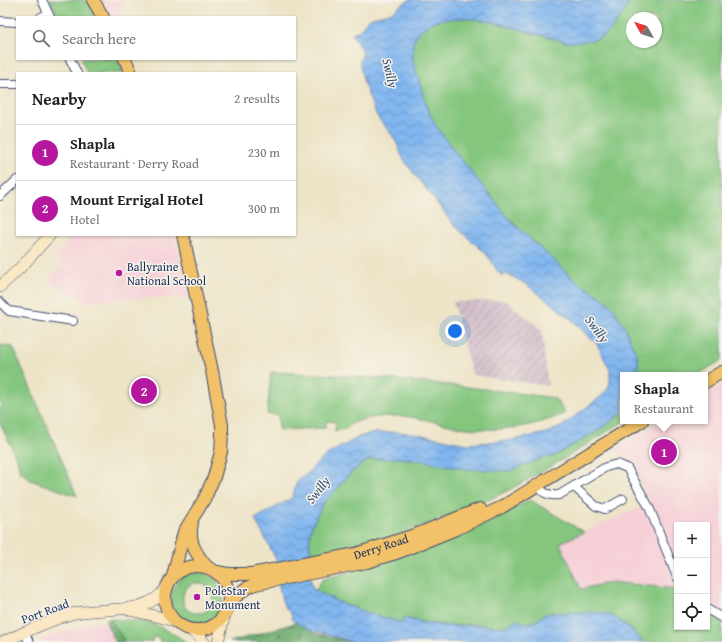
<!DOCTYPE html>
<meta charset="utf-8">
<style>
body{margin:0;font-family:"Gentium Book Plus",serif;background:#f6f6f6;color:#222}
.controls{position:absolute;right:12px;bottom:12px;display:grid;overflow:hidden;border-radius:0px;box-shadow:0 1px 3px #0004}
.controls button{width:36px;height:36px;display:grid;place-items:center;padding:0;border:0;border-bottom:1px solid #e0e0e0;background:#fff;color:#222;font:20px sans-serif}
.compass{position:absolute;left:626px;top:12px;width:36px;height:36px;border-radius:50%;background:#fff;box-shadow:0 1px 3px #0004;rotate:309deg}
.you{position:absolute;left:455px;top:331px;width:14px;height:14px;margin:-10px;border:3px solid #fff;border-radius:50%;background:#1a73e8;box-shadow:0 0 0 6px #1a73e833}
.badge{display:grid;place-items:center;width:26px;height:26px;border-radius:50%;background:#b5179e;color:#fff;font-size:13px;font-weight:700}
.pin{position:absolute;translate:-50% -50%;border:2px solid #fff;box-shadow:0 1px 4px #0006}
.popup{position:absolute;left:620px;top:372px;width:88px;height:52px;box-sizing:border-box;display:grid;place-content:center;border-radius:0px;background:#fff;filter:drop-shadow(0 1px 3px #0005);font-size:13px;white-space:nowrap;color:#767676}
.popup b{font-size:15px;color:#222}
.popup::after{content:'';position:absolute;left:50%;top:100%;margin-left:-8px;border:8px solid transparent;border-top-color:#fff}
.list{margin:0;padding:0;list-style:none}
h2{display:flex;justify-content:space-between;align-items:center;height:52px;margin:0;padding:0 16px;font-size:17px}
h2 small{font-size:13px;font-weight:400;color:#767676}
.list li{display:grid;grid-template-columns:26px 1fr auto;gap:12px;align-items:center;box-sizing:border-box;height:56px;padding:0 16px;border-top:1px solid #e0e0e0}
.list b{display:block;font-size:15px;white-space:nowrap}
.list p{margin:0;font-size:13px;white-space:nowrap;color:#767676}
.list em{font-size:13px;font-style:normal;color:#767676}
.icon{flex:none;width:22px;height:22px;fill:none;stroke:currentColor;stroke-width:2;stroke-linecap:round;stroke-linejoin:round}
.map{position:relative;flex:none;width:722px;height:642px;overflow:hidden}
.search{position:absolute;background:#fff;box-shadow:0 1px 3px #0004;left:16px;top:16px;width:280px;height:44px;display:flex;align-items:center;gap:10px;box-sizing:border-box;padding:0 14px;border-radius:0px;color:#767676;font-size:15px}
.panel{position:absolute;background:#fff;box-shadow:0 1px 3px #0004;left:16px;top:72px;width:280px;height:164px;border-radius:0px}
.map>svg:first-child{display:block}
</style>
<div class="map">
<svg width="722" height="642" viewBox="0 0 722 642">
<defs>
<pattern id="industrial-furrows" width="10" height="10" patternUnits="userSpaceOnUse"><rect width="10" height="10" fill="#d1bdc9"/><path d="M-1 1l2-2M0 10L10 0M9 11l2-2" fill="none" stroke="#a99aa6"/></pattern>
<pattern id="forest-firs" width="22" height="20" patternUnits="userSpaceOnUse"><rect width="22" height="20" fill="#6bab6d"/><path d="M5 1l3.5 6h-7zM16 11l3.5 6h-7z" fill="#578c5d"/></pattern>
<pattern id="water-waves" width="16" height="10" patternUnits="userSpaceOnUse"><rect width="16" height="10" fill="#81b6ef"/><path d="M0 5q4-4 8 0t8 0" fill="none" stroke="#6994c5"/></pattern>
</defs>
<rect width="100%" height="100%" fill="#f7f3e8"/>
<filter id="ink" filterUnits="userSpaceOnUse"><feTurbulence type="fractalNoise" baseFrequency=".025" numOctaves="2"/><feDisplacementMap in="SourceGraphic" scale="8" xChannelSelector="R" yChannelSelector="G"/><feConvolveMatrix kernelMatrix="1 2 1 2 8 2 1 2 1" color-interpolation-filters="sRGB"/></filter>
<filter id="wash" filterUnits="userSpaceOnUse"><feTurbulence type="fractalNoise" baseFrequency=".012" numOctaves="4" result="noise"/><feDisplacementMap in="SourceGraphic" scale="16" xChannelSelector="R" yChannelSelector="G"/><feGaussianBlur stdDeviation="0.9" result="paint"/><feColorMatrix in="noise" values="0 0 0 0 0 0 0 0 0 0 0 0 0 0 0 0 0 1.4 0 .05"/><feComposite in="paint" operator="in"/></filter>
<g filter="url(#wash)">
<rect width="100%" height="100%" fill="#ede4c7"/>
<!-- built -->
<g fill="#f6cfd7">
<polygon points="101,0 125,0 116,17 111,17"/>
<polygon points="72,235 174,235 189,297 111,299 88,303 48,281 61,266 55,257"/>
<polygon points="722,384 722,614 707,604 707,525 677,525 677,588 668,588 612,582 581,589 560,543 649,503 628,457 613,449 660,421 705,421 705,394"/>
<polygon points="105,620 115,642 39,642 41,639"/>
</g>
<!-- industrial -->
<polygon fill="url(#industrial-furrows)" points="505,300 542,330 548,386 472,375 453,302"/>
<!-- green -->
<g fill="#84c67e" stroke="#507a6e" fill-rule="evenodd">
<polygon points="50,0 87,0 96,17 59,17"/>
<path d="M631 0H722V360L697 375H638V358L625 328 613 307 604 299 576 281 512 222 455 152 436 126 427 108 421 89 413 60 412 51 413 43 418 32 432 22 445 19 465 18 490 21 567 42 612 27ZM632 18H656V42H632Z"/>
<polygon points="81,59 117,59 124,73 87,73"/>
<polygon points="0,345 13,347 77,496 30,480 26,475 20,473 17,459 0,423"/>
<path d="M271 372C365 375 460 385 554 398L558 402 565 413C536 427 498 432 466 428 444 425 422 417 399 416 384 416 365 417 351 424 350 425 348 427 347 428 343 429 339 430 335 432L336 422 326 421 325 428 279 430 278 415 267 414Z"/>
<path d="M623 412 624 421C586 445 549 469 509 490 482 504 451 515 422 526 387 540 349 553 311 555L309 541 311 528 323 503 337 489 351 472 370 459 402 458 510 471 539 459 554 456 602 428Z"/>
<path d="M530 500 584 532 560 543 581 589 612 582 668 588H677V627H707V613L722 622V642H642C638 632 614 615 604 613 598 612 551 612 546 614 543 615 541 618 538 620 530 624 523 623 515 620L509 626 493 627 468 624 462 626 433 624 404 618 403 623C373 614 341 606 315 590L322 580 423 549 483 524Z"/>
<path d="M193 572C231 570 233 623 199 624 191 625 185 622 179 617 163 601 173 578 193 572ZM194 583C216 581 220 610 200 613 181 616 176 590 194 583Z"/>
<polygon points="110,619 149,622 172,633 187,642 160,642 160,639 156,637 153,638 152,642 125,642"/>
</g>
<!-- forest -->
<g fill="url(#forest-firs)" stroke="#436d66">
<polygon points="110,619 125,642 115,642 105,620"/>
<polygon points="298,622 314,633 351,642 230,642"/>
</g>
<!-- water -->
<path fill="url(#water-waves)" stroke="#4e72a6" d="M409 0H631C623 12 615 29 601 37 593 41 576 42 567 42L490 21 465 18 445 19 432 22 418 32 413 43V60L427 108 436 126 455 152 512 222 576 281 604 299 613 307 625 328 638 358V375H623V412L602 428 554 456 539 459 510 471 465 469 420 460 402 458 370 459 351 472 337 489 323 503 311 528 309 541 311 555 310 557H306L313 590H315C341 606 373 614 402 623L403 618C422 622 443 628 462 626 467 626 471 624 477 625 491 625 504 631 515 620 523 623 530 624 538 620 541 618 543 615 546 614 551 612 598 612 604 613 614 615 638 633 642 642H354L307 629 291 619 292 615 284 606 282 600 277 578 276 559 255 519 292 498 297 482 307 474 313 467 328 454 361 436 375 433 393 432 413 433 467 444 513 440 546 433 561 427 599 398 607 390 610 383V370L597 344 572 320 547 300 526 284 509 275 504 274 502 276C496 271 492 260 486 254 474 241 457 231 447 216 434 198 419 181 406 163 401 157 400 150 397 144 393 134 385 127 379 119 372 108 360 75 360 62 360 59 362 56 363 53 359 48 357 39 352 35L355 31 358 32 368 19 373 17 390 13Z"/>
</g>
<g filter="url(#ink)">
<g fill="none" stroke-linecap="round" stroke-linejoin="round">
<!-- minor casing -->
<g stroke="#3a4a6e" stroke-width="10">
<g id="minor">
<polyline points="42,0 50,17"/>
<polyline points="41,17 48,14"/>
<polyline points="0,21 17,22"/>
<polyline points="70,59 77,73"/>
<polyline points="0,84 17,84"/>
<polyline points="0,196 17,180"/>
<polyline points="0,302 9,311 73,321"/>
<path d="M536 485C543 493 548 496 559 495L606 467 617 464 627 468 649 507 677 577"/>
<polyline points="574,487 596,506 605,509 623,499"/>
<polyline points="707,609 722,618"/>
<polyline points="25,633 29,642"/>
</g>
</g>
<!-- secondary casing -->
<g stroke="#3a4a6e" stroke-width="12">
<g id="secondary">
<polyline points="0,287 24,264 50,235"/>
<polyline points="129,610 160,617 176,622"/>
<polyline points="191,630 199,637 204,642"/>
<path d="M3 642C25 632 48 621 71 614 99 606 148 617 166 588"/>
<polyline points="218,642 225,614"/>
</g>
</g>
<!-- primary casing -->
<g stroke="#3a4a6e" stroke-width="14">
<g id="primary">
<polyline points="93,0 103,17"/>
<polyline points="125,59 131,73"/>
<polyline points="705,382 722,372"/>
<path d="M192 523C188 541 195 553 207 567"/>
<circle cx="197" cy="598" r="32"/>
<path id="s1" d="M217 572 228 574H251L356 554 415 535 480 509"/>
<polyline points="173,576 184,532 205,498 214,477 221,452 222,434 222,425 212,371 183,235"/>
<polyline points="229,602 245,589 255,584 367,562 399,552 456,529 502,507 642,421"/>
</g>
</g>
<!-- minor -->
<use href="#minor" stroke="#fff" stroke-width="8"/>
<!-- secondary -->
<use href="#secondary" stroke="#fae7c3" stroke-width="11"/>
<!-- primary -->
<use href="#primary" stroke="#f2c26a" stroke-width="12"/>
</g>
</g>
<!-- markers -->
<g fill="#b5179e" stroke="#f7f3e8" stroke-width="1.5">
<circle cx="119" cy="273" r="4"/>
<circle cx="197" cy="597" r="4"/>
</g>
<g text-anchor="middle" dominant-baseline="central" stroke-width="3" stroke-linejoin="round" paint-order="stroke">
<!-- poi labels -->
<g font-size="12" fill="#1b2f5e" stroke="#f7f3e8" text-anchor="start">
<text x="127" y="266">Ballyraine<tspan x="127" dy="14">National School</tspan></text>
<text x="205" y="590">PoleStar<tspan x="205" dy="14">Monument</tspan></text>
</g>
<!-- street labels -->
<g font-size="12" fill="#1b2f5e" stroke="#f7f3e8">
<text stroke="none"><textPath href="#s1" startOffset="167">Derry Road</textPath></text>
<text transform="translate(45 611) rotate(-20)">Port Road</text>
</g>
<!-- water labels -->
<g font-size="13" font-style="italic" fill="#345182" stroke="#f7f3e8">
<text transform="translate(390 73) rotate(77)">Swilly</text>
<text transform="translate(597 329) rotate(53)">Swilly</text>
<text transform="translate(318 490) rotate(-52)">Swilly</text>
</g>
</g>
</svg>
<div class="controls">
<button>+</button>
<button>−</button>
<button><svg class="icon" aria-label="locate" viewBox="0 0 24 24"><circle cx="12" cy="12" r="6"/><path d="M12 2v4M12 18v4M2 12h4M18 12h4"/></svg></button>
</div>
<svg class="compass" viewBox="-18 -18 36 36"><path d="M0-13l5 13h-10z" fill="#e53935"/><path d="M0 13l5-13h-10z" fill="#767676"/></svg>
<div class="you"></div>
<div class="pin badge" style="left:664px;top:452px">1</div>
<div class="popup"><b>Shapla</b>Restaurant</div>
<div class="pin badge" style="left:144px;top:391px">2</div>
<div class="search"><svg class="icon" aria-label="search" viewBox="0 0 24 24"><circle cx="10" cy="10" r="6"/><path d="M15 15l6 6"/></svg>Search here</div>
<section class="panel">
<h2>Nearby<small>2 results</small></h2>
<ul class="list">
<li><span class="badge">1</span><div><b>Shapla</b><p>Restaurant · Derry Road</p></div><em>230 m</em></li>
<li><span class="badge">2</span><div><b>Mount Errigal Hotel</b><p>Hotel</p></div><em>300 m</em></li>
</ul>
</section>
</div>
